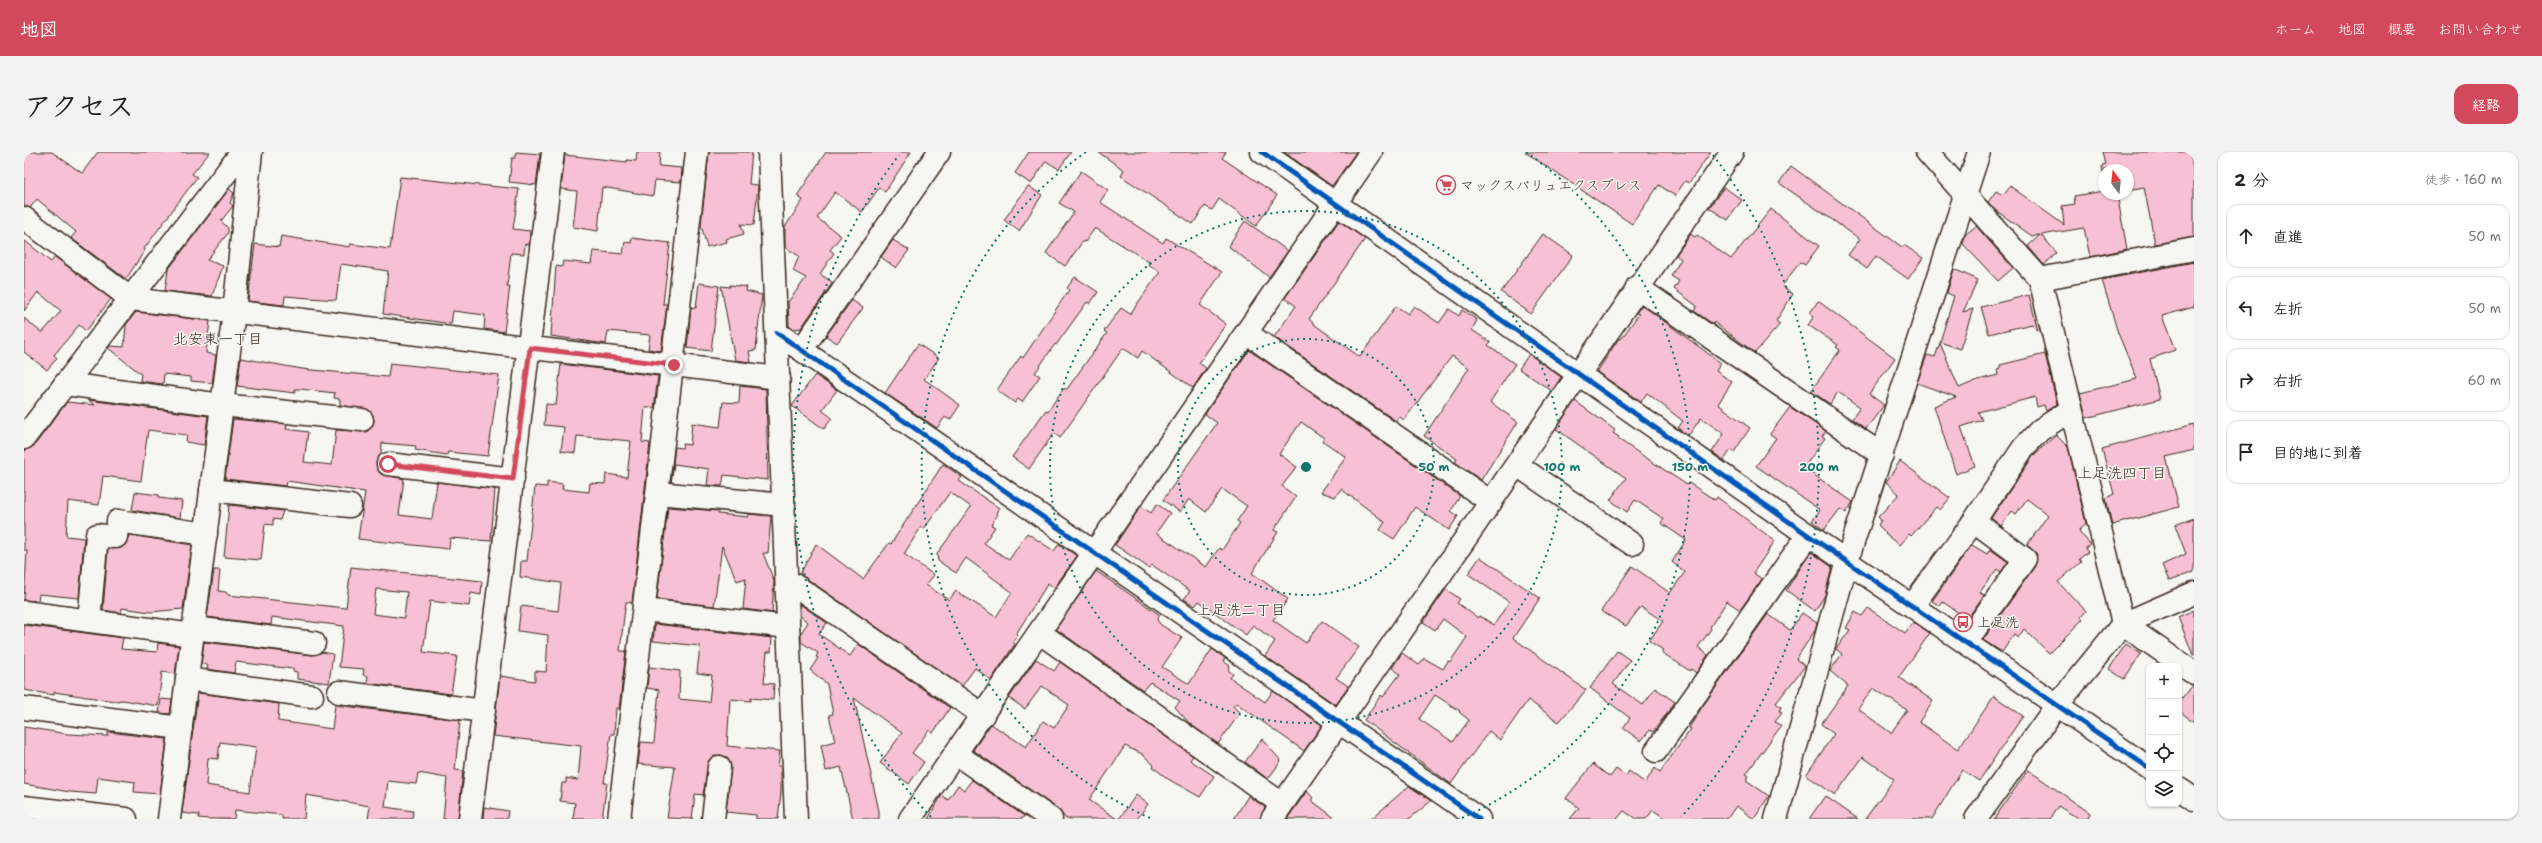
<!DOCTYPE html>
<html lang="ja">
<meta charset="utf-8">
<style>
body{margin:0;font-family:"Shantell Sans","Klee One",sans-serif;background:#f2f2f2;color:#222}
.controls{position:absolute;right:12px;bottom:12px;display:grid;overflow:hidden;border-radius:8px;box-shadow:0 1px 3px #0004}
.controls button{width:36px;height:36px;display:grid;place-items:center;padding:0;border:0;border-bottom:1px solid #e0e0e0;background:#fff;color:#222;font:20px sans-serif}
.compass{position:absolute;left:2074px;top:12px;width:36px;height:36px;border-radius:50%;background:#fff;box-shadow:0 1px 3px #0004;rotate:345deg}
.stop{position:absolute;width:12px;height:12px;margin:-9px;border:3px solid #d1495b;border-radius:50%;background:#fff}
.stop.end{background:#d1495b;border-color:#fff;box-shadow:0 1px 4px #0008}
.list{margin:0;padding:0;list-style:none}
h2{display:flex;justify-content:space-between;align-items:center;height:52px;margin:0;padding:0 16px;font-size:17px}
h2 small{font-size:13px;font-weight:400;color:#767676}
.list li{display:grid;grid-template-columns:26px 1fr auto;gap:12px;align-items:center;box-sizing:border-box;height:64px;margin:0 8px 8px;padding:0 8px;border:1px solid #e0e0e0;border-radius:12px}
.list b{display:block;font-size:15px;white-space:nowrap}
.list em{font-size:13px;font-style:normal;color:#767676}
.icon{flex:none;width:22px;height:22px;fill:none;stroke:currentColor;stroke-width:2;stroke-linecap:round;stroke-linejoin:round}
.map{position:relative;flex:none;width:2170px;height:667px;overflow:hidden;border-radius:12px}
header{display:flex;align-items:center;gap:24px;box-sizing:border-box;height:56px;padding:0 20px;background:#d1495b;color:#fff}
header strong{font-size:19px}
nav{display:flex;gap:22px;margin-inline-start:auto;font-size:14px}
.intro{display:flex;align-items:center;justify-content:space-between;box-sizing:border-box;height:96px;padding:0 24px}
h1{margin:0;font-size:28px}
.button{padding:10px 18px;border-radius:12px;background:#d1495b;color:#fff;font-size:14px;font-weight:700}
main{display:flex;gap:24px;padding:0 24px}
aside{flex:1;background:#fff;border-radius:12px;box-shadow:0 1px 3px #0004}
.map>svg:first-child{display:block}
</style>
<header>
<strong>地図</strong>
<nav><a>ホーム</a><a>地図</a><a>概要</a><a>お問い合わせ</a></nav>
</header>
<div class="intro"><h1>アクセス</h1><a class="button">経路</a></div>
<main>
<div class="map">
<svg width="2170" height="667" viewBox="0 0 2170 667">
<rect width="100%" height="100%" fill="#f6f6f2"/>
<filter id="ink" filterUnits="userSpaceOnUse"><feTurbulence type="fractalNoise" baseFrequency=".025" numOctaves="2"/><feDisplacementMap in="SourceGraphic" scale="8" xChannelSelector="R" yChannelSelector="G"/><feConvolveMatrix kernelMatrix="1 2 1 2 8 2 1 2 1" color-interpolation-filters="sRGB"/></filter>
<g filter="url(#ink)">
<!-- building -->
<g fill="#f8c0d5" stroke="#3b2a1e" fill-rule="evenodd">
<polygon points="0,0 28,0 58,21 74,0 186,0 168,22 173,25 120,97 121,98 102,127 47,86 52,80 13,47 6,56 0,54"/>
<polygon points="492,0 516,2 512,33 485,30 488,6 491,6"/>
<polygon points="613,0 636,0 635,14 658,16 657,30 631,28 629,44 578,35 574,79 549,75 553,39 537,37 541,3 603,10 603,8 612,9"/>
<polygon points="685,0 728,0 725,32 734,33 734,35 730,73 717,72 720,82 702,87 703,90 683,95 677,73"/>
<polygon points="802,0 887,0 861,40 855,36 838,60 811,40 793,66 817,84 806,98 810,101 796,122 808,130 807,133 777,176 769,177 765,174 764,150 782,126 769,119 775,104 761,95 761,75 779,48 773,44"/>
<polygon points="1005,0 1047,0 1035,17 1022,9 1007,32 991,21"/>
<polygon points="1074,0 1202,0 1198,6 1253,43 1232,74 1195,47 1188,58 1181,54 1169,72 1097,24 1100,18"/>
<polygon points="1260,0 1332,0 1308,34"/>
<polygon points="1501,0 1687,0 1665,31 1661,29 1651,44 1635,33 1608,72"/>
<polygon points="2079,0 2166,0 2170,23 2170,85 2131,92 2120,35 2104,38 2104,18 2080,18 2080,26 2078,14 2082,13"/>
<polygon points="1767,14 1878,95 1880,93 1899,106 1884,127 1852,104 1843,117 1824,103 1836,87 1755,31"/>
<polygon points="1057,19 1084,38 1076,50 1139,91 1142,86 1198,120 1176,153 1202,172 1175,211 1182,216 1169,236 1118,199 1114,206 1099,196 1036,286 1030,281 1005,317 988,305 1022,258 1024,259 1039,237 1043,237 1083,181 1080,179 1097,156 1106,162 1136,120 1124,112 1125,110 1071,76 1061,90 1059,89 1041,114 1022,101 1050,60 1035,51"/>
<polygon points="376,25 495,37 489,77 506,79 505,93 501,92 500,102 487,101 483,134 486,134 480,180 460,177 461,163 429,159 427,172 359,162 364,119 317,112 312,148 261,144 260,153 224,149 231,92 255,95 257,84 326,95 326,92 366,97"/>
<polygon points="1004,34 1018,43 995,79 980,68"/>
<polygon points="1986,34 2040,73 2038,54 2051,52 2050,44 2080,39 2080,42 2093,42 2103,97 2066,105 2060,76 2017,83 2033,101 2020,113 2004,94 2016,83 2008,84 1971,58 1964,50 1972,39 1979,43"/>
<polygon points="1700,35 1718,48 1704,68 1685,56"/>
<polygon points="205,37 210,41 206,51 209,54 197,69 204,76 204,81 183,108 199,114 188,144 141,139 144,118"/>
<polygon points="1747,57 1795,94 1781,113 1776,110 1758,134 1769,142 1752,169 1756,172 1731,201 1690,170 1689,172 1670,159 1673,154 1650,137 1655,129 1647,124 1657,107 1652,103 1667,82 1671,85 1673,83 1707,107"/>
<polygon points="1221,69 1264,99 1245,125 1204,94"/>
<polygon points="1315,69 1341,87 1285,167 1291,173 1336,205 1372,154 1384,162 1390,154 1415,171 1425,157 1435,164 1438,158 1453,168 1448,178 1466,190 1464,193 1491,212 1466,250 1494,270 1457,328 1431,310 1433,307 1400,284 1445,216 1428,204 1380,268 1375,264 1372,269 1250,185 1272,154 1261,146"/>
<polygon points="1952,74 1989,116 1974,129 1939,92 1941,83"/>
<polygon points="1519,82 1549,103 1507,162 1477,140"/>
<polygon points="608,86 646,91 639,152 643,152 637,199 624,197 626,183 584,179 582,192 527,184 532,114 538,115 539,109 567,112 569,99 599,102 601,90 607,91"/>
<polygon points="0,88 27,110 31,105 87,147 62,179 55,173 30,203 33,206 23,218 0,200 0,166 18,181 37,159 14,140 0,159"/>
<polygon points="869,88 885,98 872,116 857,105"/>
<polygon points="2170,110 2170,155 2138,164 2151,198 2126,207 2136,247 2062,266 2056,241 2113,227 2094,181 2078,128"/>
<polygon points="1930,117 1954,128 1939,160 1949,157 1936,197 1916,190 1930,144 1923,141"/>
<polygon points="1051,125 1074,140 1066,152 1063,150 1032,193 1031,192 1011,221 1016,224 998,250 994,247 991,251 973,238 997,204 999,206 1045,138 1043,136"/>
<polygon points="675,131 695,134 687,199 663,196 667,155 672,156"/>
<polygon points="706,133 723,135 722,139 738,143 734,177 732,177 734,178 732,198 725,199 727,210 711,208 697,134 706,135"/>
<polygon points="2005,143 2014,179 2008,172 1965,182 1957,155"/>
<polygon points="828,148 839,156 813,191 802,184"/>
<polygon points="1794,149 1871,206 1845,242 1860,253 1842,277 1828,267 1836,255 1814,240 1806,252 1787,239 1816,198 1812,195 1814,193 1784,173 1790,164 1786,161"/>
<polygon points="1618,153 1697,211 1692,219 1708,230 1694,252 1726,276 1710,300 1707,298 1700,308 1688,300 1700,282 1677,266 1664,284 1654,276 1659,269 1623,241 1617,250 1573,220 1595,186 1597,187 1615,162 1612,161"/>
<polygon points="112,160 186,169 182,201 192,203 188,231 167,229 167,225 140,222 139,232 116,229 117,222 84,196 86,194 100,195 102,173"/>
<polygon points="1916,191 1935,236 1954,228 1974,223 1973,217 1976,216 1976,213 2021,202 2033,252 2022,259 2020,253 2013,255 2011,245 1954,260 1958,268 1937,275 1951,314 1932,322 1910,254 1932,245 1893,231 1903,203 1911,205"/>
<polygon points="894,192 915,206 900,227 936,253 926,268 921,265 913,276 861,241"/>
<polygon points="1225,198 1436,344 1427,359 1434,364 1425,378 1391,355 1370,387 1356,378 1361,370 1317,337 1311,345 1297,340 1322,305 1299,289 1300,286 1277,270 1255,302 1273,315 1258,334 1272,345 1250,378 1254,380 1228,421 1264,447 1249,468 1282,491 1298,469 1335,495 1312,526 1324,534 1312,553 1241,504 1251,489 1229,473 1222,483 1175,449 1171,454 1160,447 1166,439 1128,413 1125,416 1091,393 1117,354 1127,361 1133,352 1146,361 1132,381 1182,415 1195,396 1198,398 1216,371 1213,369 1223,354 1198,337 1182,360 1165,347 1156,360 1139,348 1193,271 1181,262"/>
<polygon points="1505,202 1537,225 1528,239 1495,217"/>
<polygon points="217,206 278,217 364,225 366,211 475,223 464,304 424,300 423,303 391,298 392,294 358,291 357,302 352,311 357,322 380,327 375,363 408,367 413,330 471,337 467,389 426,386 425,397 334,387 341,340 263,329 262,334 201,327 209,267 263,272 262,277 284,280 280,310 308,313 312,278 343,280 350,270 349,263 345,258 316,253 316,247 310,246 311,241 276,237 271,237 271,241 213,234"/>
<polygon points="537,212 634,224 630,256 621,255 618,290 626,291 608,451 602,450 600,464 596,499 602,499 595,557 592,556 590,582 587,582 580,631 583,631 578,667 549,667 551,651 536,649 538,631 542,631 542,626 554,628 557,594 469,584 476,524 511,529 511,519 522,520 524,483 494,479 497,454 534,459 537,431 496,425 497,409 503,409 511,334 523,335 523,330 539,332 538,337 565,340 566,331 581,332 582,322 603,325 607,289 553,284 551,301 537,299 540,275 520,273 522,252 532,253"/>
<polygon points="791,223 813,238 798,258 808,266 800,277 768,254"/>
<polygon points="716,234 742,237 744,328 700,323 698,334 683,333 685,317 650,312 647,330 651,295 658,296 659,292 666,293 668,271 696,275 699,250 715,251"/>
<polygon points="64,248 184,264 180,293 162,290 163,283 124,278 117,329 79,324 75,353 44,349 42,384 60,386 55,446 15,442 14,449 0,448 3,398 0,398 0,299 10,294 43,250 71,253"/>
<polygon points="1551,249 1591,278 1589,281 1595,285 1594,287 1663,333 1665,331 1691,348 1693,345 1751,389 1729,421 1738,427 1716,458 1703,449 1686,475 1687,477 1674,495 1684,503 1672,521 1667,517 1666,519 1637,500 1639,498 1625,489 1639,469 1617,455 1602,474 1577,459 1608,414 1646,441 1661,420 1648,410 1662,388 1637,371 1640,367 1611,348 1603,360 1586,348 1602,326 1532,277"/>
<polygon points="1766,255 1802,279 1798,284 1801,286 1780,316 1829,350 1822,361 1816,357 1800,378 1788,369 1796,358 1732,314 1752,286 1746,282"/>
<polygon points="2170,272 2170,298 2142,305 2155,355 2088,373 2082,346 2090,342 2078,297"/>
<polygon points="2032,283 2044,295 2062,371 2055,379 2066,392 2061,397 2064,400 2055,407 2057,410 2034,430 2062,459 2057,465 2059,467 2025,501 2000,477 1994,486 1990,483 1978,500 1959,488 2011,414 2013,402 2003,393 2024,363 2003,347 1992,362 1988,359 1977,374 1967,366 2010,303"/>
<polygon points="1876,309 1926,346 1916,358 1912,355 1887,384 1885,382 1875,393 1861,382 1862,381 1854,373 1857,368 1854,365 1875,342 1862,330"/>
<path d="M919 312 938 325 935 329 975 356 972 361 974 362 967 373 971 375 960 391 985 408 1003 381 1030 399 1035 392 1053 404 1030 436 1024 431 992 482 993 483 989 490 991 492 967 528 951 516 938 534 776 422 792 392 839 427 865 391 867 392ZM926 340 947 355 913 402 914 409 932 421 942 406 988 440 972 465 932 439 925 448 902 433 910 423 880 402 897 375 900 377Z"/>
<polygon points="111,340 135,343 135,346 158,349 156,366 108,358"/>
<polygon points="205,353 259,359 256,368 249,367 249,373 241,372 237,408 200,405"/>
<polygon points="644,355 694,359 694,362 724,365 724,362 747,364 744,401 739,401 750,429 748,459 751,461 719,457 722,426 713,429 698,394 690,454 633,447"/>
<polygon points="2170,366 2170,420 2145,429 2138,413 2162,402 2151,373"/>
<polygon points="105,383 168,393 159,457 126,460 98,456 97,461 79,458 84,397 97,396 102,392"/>
<polygon points="1948,393 1963,402 1966,397 1984,410 1977,420 1973,417 1956,440 1960,443 1943,467 1919,450 1916,454 1908,449"/>
<polygon points="1787,400 1808,415 1801,443 1791,459 1762,438"/>
<path d="M1456 405 1516 446 1489 486 1562 538 1535 570 1504 548 1476 588 1465 579 1427 632 1340 568 1357 543 1359 545 1376 522 1368 516 1378 501 1395 513 1400 506 1419 517 1424 509 1426 510 1443 485 1419 467 1411 478 1399 470 1422 437 1436 447 1433 451 1454 466 1456 464 1470 473 1485 450 1444 422ZM1411 543 1436 559 1435 560 1445 568 1429 590 1395 567Z"/>
<path d="M327 415 458 429 457 443 447 441 445 454 406 449 399 500 433 504 427 542 343 531 344 524 339 523 340 517 315 515 320 474 248 465 247 473 183 465 190 418H196L194 439 202 440 204 443 322 456ZM352 437 383 440 380 466 349 462Z"/>
<polygon points="1072,419 1136,463 1133,468 1137,473 1158,486 1138,515 1165,532 1188,497 1201,506 1199,509 1206,514 1204,518 1209,522 1206,526 1241,550 1249,539 1298,573 1280,599 1212,551 1209,554 1216,561 1194,592 1166,572 1151,555 1156,549 1126,530 1119,538 1032,477"/>
<polygon points="776,452 803,471 795,482 826,504 834,492 926,556 909,581 905,578 888,601 900,610 885,632 856,611 878,581 830,546 855,659 855,667 829,667 817,615 802,619 797,593 811,589 805,563 809,562 803,532 786,518 794,506 792,505 794,501 777,490 777,481 784,470 776,464"/>
<path d="M1844 456 1881 481 1889 470 1906 481 1875 525 1909 549 1895 570 1926 592 1934 597 1970 544 1999 564 1955 629 1938 618 1908 667H1841L1870 627 1839 605 1811 643 1782 623 1810 582 1797 572 1824 534 1806 519 1818 502 1812 497 1826 478 1822 476 1831 460 1838 464ZM1849 536 1883 558 1867 581 1834 557Z"/>
<polygon points="2170,458 2170,503 2169,503 2154,465"/>
<polygon points="1778,461 1793,471 1790,480 1772,507 1781,514 1752,551 1757,555 1755,559 1758,561 1751,570 1757,574 1722,622 1725,624 1722,628 1745,644 1730,667 1712,654 1703,667 1642,667 1629,658 1622,667 1612,667 1600,659 1593,667 1546,667 1555,656 1542,646 1569,612 1586,625 1592,617 1602,624 1605,619 1621,631 1631,616 1636,620 1667,577 1665,576 1678,555 1744,462 1766,478"/>
<polygon points="631,472 748,486 747,500 743,500 740,531 750,532 749,548 727,546 727,549 706,547 703,594 756,599 754,614 757,615 757,640 754,667 732,667 732,663 702,660 707,616 703,605 696,603 685,608 679,643 671,642 668,667 643,666 651,615 614,612 617,590 630,591 635,538 623,536 625,515 656,519 655,547 685,550 688,523 673,521 676,494 629,489"/>
<polygon points="0,473 99,486 97,497 133,500 134,491 155,494 151,522 138,520 134,554 99,548 91,549 30,540 30,543 0,538"/>
<polygon points="180,490 288,503 298,500 309,502 305,531 273,527 273,520 269,519 269,517 212,510 210,521 183,517 184,513 177,512"/>
<polygon points="2102,492 2117,502 2100,527 2085,517"/>
<polygon points="1593,499 1606,508 1589,532 1619,553 1631,536 1651,550 1629,580 1626,578 1617,589 1599,576 1606,566 1566,536"/>
<polygon points="1012,507 1030,519 1036,510 1169,604 1166,608 1190,624 1176,645 1144,627 1129,615 1130,613 1118,602 1101,594 1065,648 1093,667 1042,667 1034,657 949,598 967,572 1002,595 1019,569 1030,576 1045,553 1018,534 1001,557 985,546"/>
<polygon points="2169,533 2170,533 2170,570 2155,559 2155,551"/>
<path d="M174 541 255 552 254 569 308 577 311 553 436 568 431 618 439 619 434 667H419L423 626 394 621 392 632 364 629 361 655 389 659 388 667H344L346 654 282 643 280 667H258V663L211 658 210 667H185L174 666 175 663 158 661ZM196 590 232 595 226 640 182 633 184 606 194 607Z"/>
<polygon points="137,547 148,548 146,562 135,561"/>
<polygon points="0,575 44,582 84,584 84,580 143,587 136,642 110,640 111,630 74,625 72,642 46,640 0,632"/>
<polygon points="1238,587 1257,609 1244,627 1221,610"/>
<polygon points="2004,618 2066,661 2063,667 2055,667 2034,654 2026,667 1970,667"/>
<polygon points="948,628 1000,664 998,667 904,667 918,643 924,648 934,633 940,638"/>
<polygon points="1385,634 1407,649 1385,667 1347,667"/>
<polygon points="1283,639 1289,646 1287,648 1312,667 1263,667"/>
<polygon points="1112,643 1124,652 1113,667 1095,667"/>
<polygon points="1224,644 1241,655 1236,667 1210,667"/>
<polygon points="1801,644 1834,667 1785,667"/>
<polygon points="460,655 484,659 483,667 459,667"/>
</g>
<g fill="none" stroke-linecap="round" stroke-linejoin="round">
<!-- minor casing -->
<g stroke="#3b2a1e" stroke-width="25">
<g id="minor">
<polyline points="745,0 772,667"/>
<polyline points="1238,0 1784,383 2125,616"/>
<polyline points="1903,0 2016,127 2099,472 2170,521"/>
<polyline points="0,66 107,147 755,226"/>
<polyline points="2016,127 2170,97"/>
<polyline points="1613,135 1858,303"/>
<polyline points="753,181 1455,667"/>
<polyline points="1224,182 1467,350"/>
<polyline points="778,197 915,0"/>
<polyline points="41,232 198,253 338,268"/>
<polyline points="0,286 218,0"/>
<polyline points="364,312 489,327"/>
<polyline points="1493,313 1608,392"/>
<polyline points="187,338 326,354"/>
<polyline points="634,341 760,353"/>
<polyline points="763,428 959,563"/>
<polyline points="1889,453 1950,369 2000,295 2016,278 2047,258"/>
<polyline points="620,458 764,475"/>
<polyline points="0,460 169,483"/>
<polyline points="65,469 73,383 92,385 94,369 182,382"/>
<polyline points="170,476 290,491"/>
<polyline points="1016,481 1258,652"/>
<polyline points="1942,490 2001,407 1950,369"/>
<polyline points="163,527 288,544"/>
<polyline points="315,540 460,559"/>
<polyline points="0,556 157,576"/>
<polyline points="1632,599 1784,383"/>
<polyline points="932,602 1027,667"/>
<polyline points="2155,637 2170,647"/>
<polyline points="0,655 102,667"/>
<polyline points="145,667 210,160 227,0"/>
<polyline points="446,667 529,0"/>
<polyline points="595,667 673,0"/>
<polyline points="689,667 695,615"/>
<polyline points="886,667 1347,0"/>
<polyline points="1248,667 1708,0"/>
<polyline points="1752,667 1823,409 1955,0"/>
<polyline points="1952,667 2033,553 2099,472 2170,441"/>
</g>
</g>
<!-- minor -->
<use href="#minor" stroke="#f6f6f2" stroke-width="22"/>
<!-- cycleway casing -->
<g stroke="#f6f6f2" stroke-width="8">
<g id="cycleway">
<polyline points="1238,0 1784,383 2125,616"/>
<polyline points="753,181 1455,667"/>
</g>
</g>
<!-- cycleway -->
<use href="#cycleway" stroke="#0057b8" stroke-width="5"/>
</g>
</g>
<g fill="none" stroke-linecap="round" stroke-linejoin="round" filter="url(#ink)">
<!-- route -->
<polyline stroke="#d1495b" stroke-width="5" points="364,312 489,327 506,196 650,213"/>
</g>
<!-- distance rings -->
<g fill="none" stroke="#0f766e" stroke-width="2" stroke-dasharray="2 4">
<circle cx="1282" cy="315" r="128"/>
<circle cx="1282" cy="315" r="256"/>
<path d="M1126 666A384 384 0 0 1 1062 0M1502 0A384 384 0 0 1 1438 666"/>
<path d="M907 665A513 513 0 0 1 875 3M1689 3A513 513 0 0 1 1657 665"/>
</g>
<!-- icons -->
<defs>
<g id="supermarket-ring" transform="scale(1)"><circle r="9.5" fill="#f6f6f2" stroke="#d1495b" stroke-width="1.5"/><path d="M-6-5.5h2.5l.6 2H6L4.5 2H-2.5L-4.4-4H-6ZM-1.5 3.2a1.3 1.3 0 1 0 .1 0ZM3 3.2a1.3 1.3 0 1 0 .1 0Z" fill="#d1495b"/></g>
<g id="bus-ring" transform="scale(1)"><circle r="9.5" fill="#f6f6f2" stroke="#d1495b" stroke-width="1.5"/><path d="M-5-6H5V4H4V6H2V4H-2V6H-4V4H-5ZM-3.5-4V0h7V-4ZM-3.5 1.2v1.5H-2V1.2ZM2 1.2v1.5H3.5V1.2Z" fill="#d1495b"/></g>
</defs>
<g fill-rule="evenodd">
<use href="#supermarket-ring" x="1422" y="33"/>
<use href="#bus-ring" x="1939" y="470"/>
</g>
<g text-anchor="middle" dominant-baseline="central" stroke-width="3" stroke-linejoin="round" paint-order="stroke">
<!-- poi labels -->
<g font-size="14" fill="#3b2a1e" stroke="#f6f6f2" text-anchor="start">
<text x="1436" y="33">マックスバリュエクスプレス</text>
<text x="1953" y="470">上足洗</text>
</g>
<!-- neighbourhood labels -->
<g font-size="15" fill="#3b2a1e" stroke="#f6f6f2">
<text x="194" y="187">北安東一丁目</text>
<text x="2098" y="321">上足洗四丁目</text>
<text x="1217" y="458">上足洗二丁目</text>
</g>
</g>
<circle cx="1282" cy="315" r="6" fill="#0f766e" stroke="#f6f6f2" stroke-width="2"/>
<g font-size="12" text-anchor="middle" font-weight="bold" fill="#0f766e" stroke="#f6f6f2" stroke-width="3" stroke-linejoin="round" paint-order="stroke">
<text x="1410" y="319">50 m</text>
<text x="1538" y="319">100 m</text>
<text x="1666" y="319">150 m</text>
<text x="1795" y="319">200 m</text>
</g>
</svg>
<div class="controls">
<button>+</button>
<button>−</button>
<button><svg class="icon" aria-label="locate" viewBox="0 0 24 24"><circle cx="12" cy="12" r="6"/><path d="M12 2v4M12 18v4M2 12h4M18 12h4"/></svg></button>
<button><svg class="icon" aria-label="layers" viewBox="0 0 24 24"><path d="M12 4l9 5-9 5-9-5zM3 14l9 5 9-5"/></svg></button>
</div>
<svg class="compass" viewBox="-18 -18 36 36"><path d="M0-13l5 13h-10z" fill="#e53935"/><path d="M0 13l5-13h-10z" fill="#767676"/></svg>
<div class="stop" style="left:364px;top:312px"></div>
<div class="stop end" style="left:650px;top:213px"></div>
</div>
<aside>
<h2>2 分<small>徒歩 · 160 m</small></h2>
<ul class="list">
<li><svg class="icon" aria-label="ahead" viewBox="0 0 24 24"><path d="M12 20V5M6 11l6-6 6 6"/></svg><div><b>直進</b></div><em>50 m</em></li>
<li><svg class="icon" aria-label="left" viewBox="0 0 24 24"><path d="M17 20v-9H6M10 6l-5 5 5 5"/></svg><div><b>左折</b></div><em>50 m</em></li>
<li><svg class="icon" aria-label="right" viewBox="0 0 24 24"><path d="M7 20v-9h11M14 6l5 5-5 5"/></svg><div><b>右折</b></div><em>60 m</em></li>
<li><svg class="icon" aria-label="arrive" viewBox="0 0 24 24"><path d="M6 21V4h12l-3 4 3 4H6"/></svg><div><b>目的地に到着</b></div></li>
</ul>
</aside>
</main>
